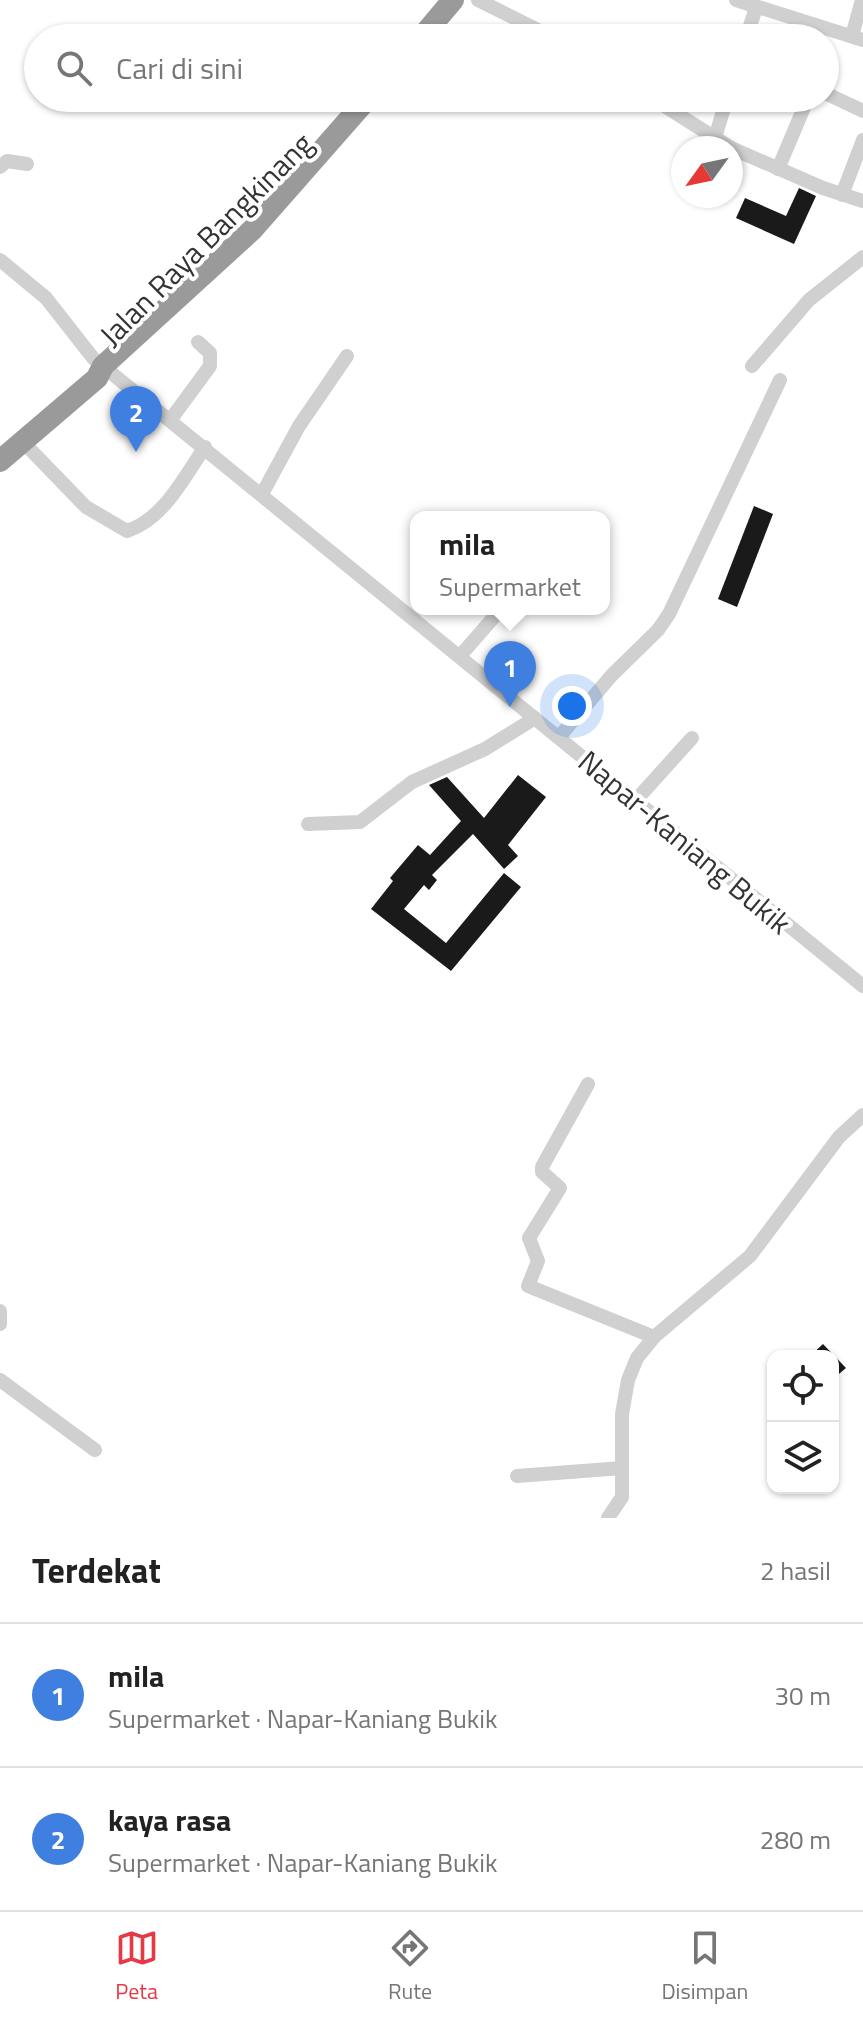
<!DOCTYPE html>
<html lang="id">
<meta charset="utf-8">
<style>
body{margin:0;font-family:"Titillium Web",sans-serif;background:#f2f2f2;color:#222}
.controls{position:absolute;right:24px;bottom:24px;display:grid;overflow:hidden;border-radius:16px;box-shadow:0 2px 6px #0004}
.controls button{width:72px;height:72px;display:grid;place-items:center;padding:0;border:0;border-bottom:2px solid #e0e0e0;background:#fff;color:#222;font:40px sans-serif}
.compass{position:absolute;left:671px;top:136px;width:72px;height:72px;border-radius:50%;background:#fff;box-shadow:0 2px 6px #0004;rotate:237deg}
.you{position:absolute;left:572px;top:706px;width:28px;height:28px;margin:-20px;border:6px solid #fff;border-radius:50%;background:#1a73e8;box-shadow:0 0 0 12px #1a73e833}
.badge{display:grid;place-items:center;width:52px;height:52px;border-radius:50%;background:#e63946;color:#fff;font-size:26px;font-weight:700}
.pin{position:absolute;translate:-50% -66px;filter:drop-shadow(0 2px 4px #0008)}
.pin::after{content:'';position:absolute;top:42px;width:28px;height:24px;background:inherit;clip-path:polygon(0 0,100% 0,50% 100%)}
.popup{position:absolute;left:410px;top:511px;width:200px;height:104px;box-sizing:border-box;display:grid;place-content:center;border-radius:16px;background:#fff;filter:drop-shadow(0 2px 6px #0005);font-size:26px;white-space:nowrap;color:#767676}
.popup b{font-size:30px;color:#222}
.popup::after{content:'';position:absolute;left:50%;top:100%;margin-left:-16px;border:16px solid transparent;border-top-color:#fff}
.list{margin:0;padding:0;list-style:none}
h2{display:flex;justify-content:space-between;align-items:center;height:104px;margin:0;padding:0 32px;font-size:34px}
h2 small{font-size:26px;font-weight:400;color:#767676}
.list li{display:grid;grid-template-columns:52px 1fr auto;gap:24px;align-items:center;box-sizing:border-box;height:144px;padding:0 32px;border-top:2px solid #e0e0e0}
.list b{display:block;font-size:30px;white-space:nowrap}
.list p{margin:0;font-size:26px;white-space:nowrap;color:#767676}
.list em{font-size:26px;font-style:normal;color:#767676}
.icon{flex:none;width:44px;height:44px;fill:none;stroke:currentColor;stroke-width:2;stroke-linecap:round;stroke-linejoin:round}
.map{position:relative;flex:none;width:863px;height:1518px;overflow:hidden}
.search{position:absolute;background:#fff;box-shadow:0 2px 6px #0004;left:24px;right:24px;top:24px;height:88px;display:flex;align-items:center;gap:20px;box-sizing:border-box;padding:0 28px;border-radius:44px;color:#767676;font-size:30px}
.sheet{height:392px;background:#fff}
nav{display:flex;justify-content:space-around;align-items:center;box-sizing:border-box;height:112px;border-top:2px solid #e0e0e0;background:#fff;font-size:22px;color:#767676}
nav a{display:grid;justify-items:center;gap:4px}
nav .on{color:#e63946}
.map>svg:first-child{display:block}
</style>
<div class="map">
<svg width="863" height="1518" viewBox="0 0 863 1518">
<rect width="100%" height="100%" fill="#fff"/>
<!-- building -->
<g fill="#1a1a1a">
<polygon points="799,188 816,196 794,244 736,218 745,198 786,216"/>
<polygon points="754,506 773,514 737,607 718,599"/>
<polygon points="518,775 546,797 508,845 518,856 504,869 473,834 432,875 437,880 429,890 424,885 404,909 446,943 504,873 521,887 451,971 371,909 393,881 390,878 418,845 430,855 461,821 429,785 447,777 484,818"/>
<polygon points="823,1344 846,1368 833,1379 833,1356 810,1356"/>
</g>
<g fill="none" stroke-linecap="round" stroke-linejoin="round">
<!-- minor -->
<g stroke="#d0d0d0" stroke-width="14">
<polyline points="478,0 554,38"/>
<polyline points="736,0 863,40"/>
<polyline points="852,36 862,0"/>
<polyline points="746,38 756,8"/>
<polyline points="825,93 863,111"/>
<polyline points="652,98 731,148"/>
<polyline points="714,141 727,98"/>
<polyline points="731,148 823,188 863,201"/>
<polyline points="0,167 7,161 27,164"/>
<polyline points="778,169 808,98"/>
<polyline points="842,195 863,140"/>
<polyline points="0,260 46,298 93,358 863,986"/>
<polyline points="752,366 809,300 863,257"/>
<polyline points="171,419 210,366 210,353 198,342"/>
<path d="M24 443 86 507 127 531C164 519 184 477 205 447"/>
<polyline points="262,494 299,426 347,356"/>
<polyline points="460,656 501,609"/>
<polyline points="559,737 612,675 658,630 669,614 780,380"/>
<polyline points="636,800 692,738"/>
<polyline points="308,824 360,822 412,782 485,749 535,718"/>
<polyline points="588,1084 542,1167 542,1172 560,1188 529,1238 538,1261 528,1286 654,1337"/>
<polyline points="0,1311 0,1324"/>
<polyline points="0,1380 95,1450"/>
<polyline points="517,1476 622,1468"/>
<polyline points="608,1518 622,1497 622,1414 628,1380 637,1358 654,1337 750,1256 839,1137 863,1115"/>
</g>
<!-- highway -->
<g stroke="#9a9a9a" stroke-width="22">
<polyline points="421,38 453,0"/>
<polyline points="0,461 97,378 103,366 252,230 368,98"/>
</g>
</g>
<g text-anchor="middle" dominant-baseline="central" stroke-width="8" stroke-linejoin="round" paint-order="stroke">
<!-- street labels -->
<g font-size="30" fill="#333" stroke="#fff">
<text transform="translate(206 239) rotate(-45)">Jalan Raya Bangkinang</text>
<text transform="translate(685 842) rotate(40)">Napar-Kaniang Bukik</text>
</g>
</g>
</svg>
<div class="controls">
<button><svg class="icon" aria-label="locate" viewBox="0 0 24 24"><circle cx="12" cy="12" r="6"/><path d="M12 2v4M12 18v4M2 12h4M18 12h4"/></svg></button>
<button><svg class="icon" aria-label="layers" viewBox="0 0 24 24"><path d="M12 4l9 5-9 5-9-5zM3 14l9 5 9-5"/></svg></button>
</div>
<svg class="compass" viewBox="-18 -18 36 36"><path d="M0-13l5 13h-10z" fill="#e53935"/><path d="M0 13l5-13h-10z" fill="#767676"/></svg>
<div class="you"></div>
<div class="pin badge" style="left:510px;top:707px;background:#3f7fe0">1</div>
<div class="popup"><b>mila</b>Supermarket</div>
<div class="pin badge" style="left:136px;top:452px;background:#3f7fe0">2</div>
<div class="search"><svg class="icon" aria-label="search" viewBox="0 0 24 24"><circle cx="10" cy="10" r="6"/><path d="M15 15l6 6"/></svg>Cari di sini</div>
</div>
<section class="sheet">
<h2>Terdekat<small>2 hasil</small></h2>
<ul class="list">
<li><span class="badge" style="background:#3f7fe0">1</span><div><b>mila</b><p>Supermarket · Napar-Kaniang Bukik</p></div><em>30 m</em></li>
<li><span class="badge" style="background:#3f7fe0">2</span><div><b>kaya rasa</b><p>Supermarket · Napar-Kaniang Bukik</p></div><em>280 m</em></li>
</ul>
</section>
<nav>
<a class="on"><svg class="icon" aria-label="map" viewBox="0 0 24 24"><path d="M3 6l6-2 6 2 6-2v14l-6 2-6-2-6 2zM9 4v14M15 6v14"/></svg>Peta</a>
<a><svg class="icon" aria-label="directions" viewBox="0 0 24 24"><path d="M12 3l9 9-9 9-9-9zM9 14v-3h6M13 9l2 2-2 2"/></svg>Rute</a>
<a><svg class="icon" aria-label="saved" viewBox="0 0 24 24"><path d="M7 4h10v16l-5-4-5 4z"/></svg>Disimpan</a>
</nav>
